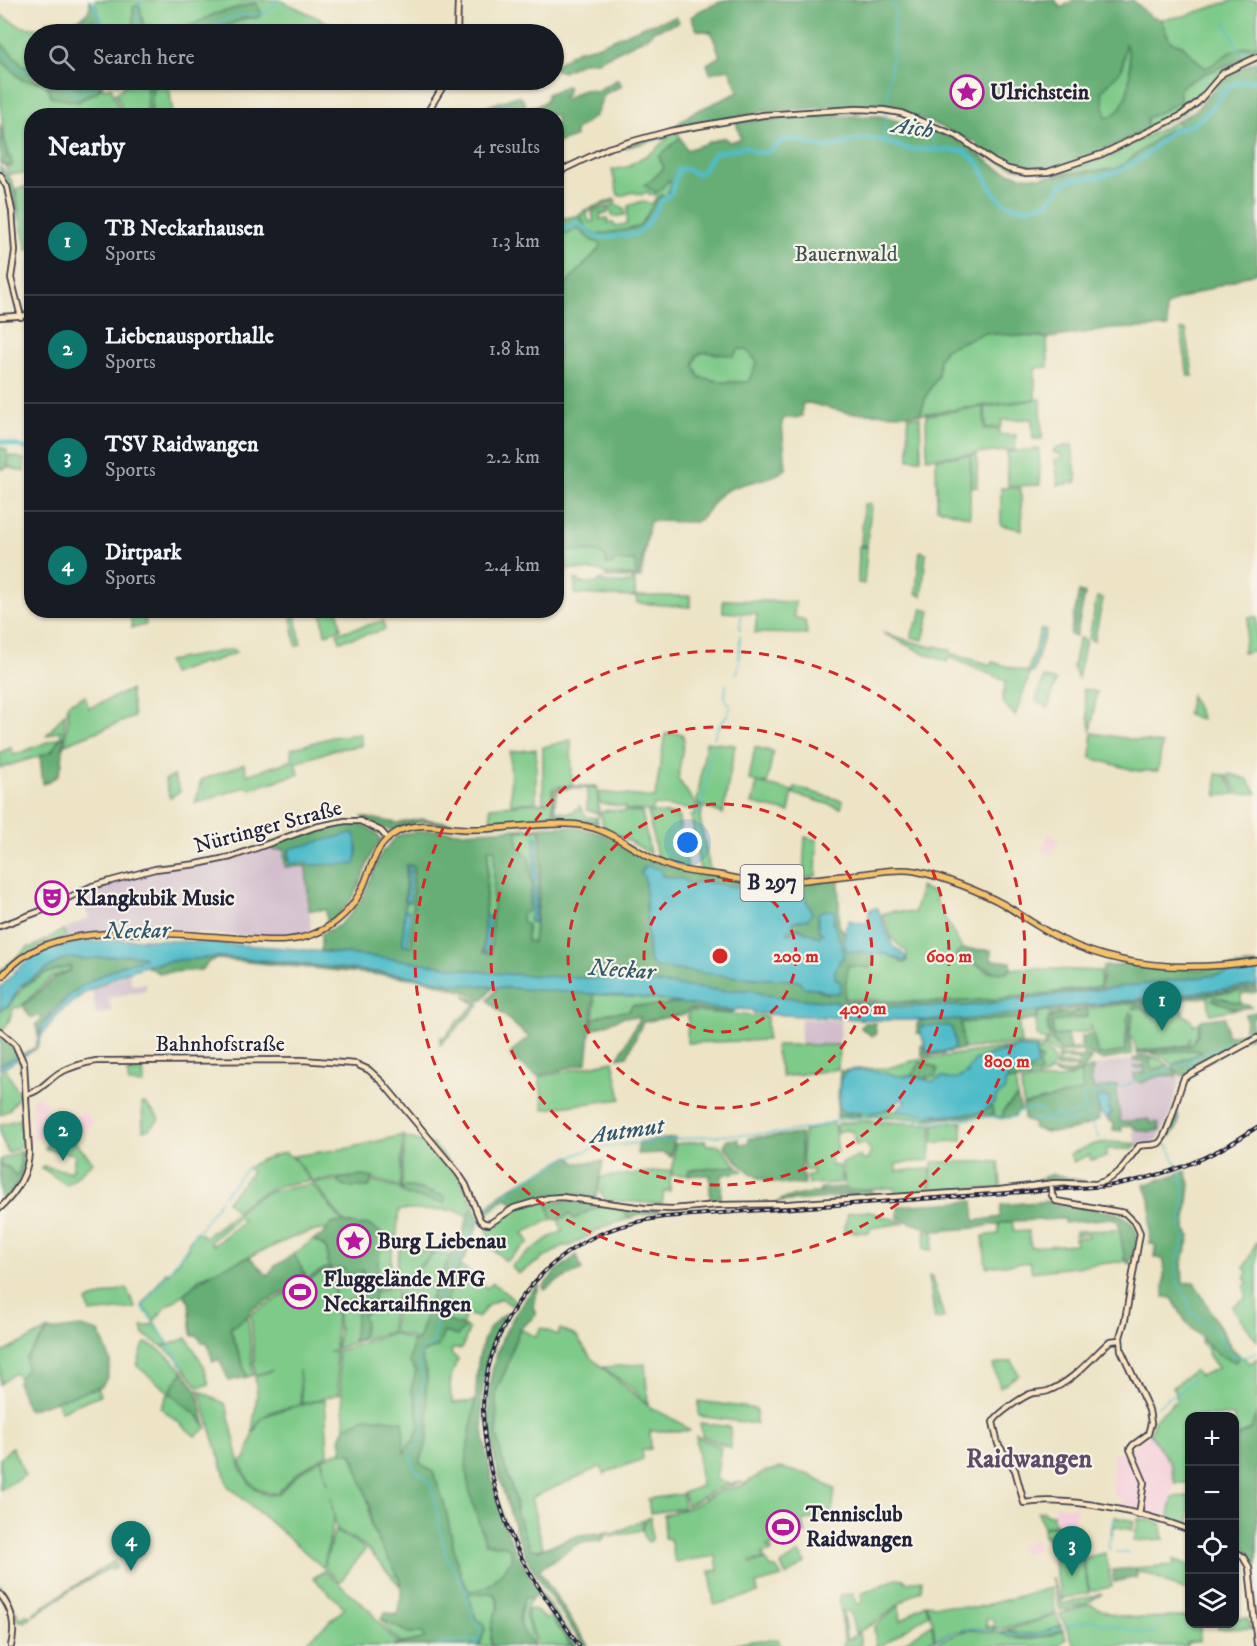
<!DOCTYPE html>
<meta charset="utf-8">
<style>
body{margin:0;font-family:"IM FELL DW Pica",serif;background:#20242c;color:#f1f3f6}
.controls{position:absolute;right:18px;bottom:18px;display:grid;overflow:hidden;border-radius:12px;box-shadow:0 2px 4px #0004}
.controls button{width:54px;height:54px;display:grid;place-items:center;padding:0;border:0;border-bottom:2px solid #363941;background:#171b24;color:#f1f3f6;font:30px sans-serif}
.you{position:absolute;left:688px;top:843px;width:21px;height:21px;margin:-15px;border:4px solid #fff;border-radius:50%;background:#1a73e8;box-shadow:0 0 0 9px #1a73e833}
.badge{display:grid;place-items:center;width:39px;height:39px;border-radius:50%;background:#0f766e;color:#fff;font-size:20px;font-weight:700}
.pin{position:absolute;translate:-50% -50px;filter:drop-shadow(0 2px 3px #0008)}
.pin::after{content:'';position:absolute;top:32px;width:21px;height:18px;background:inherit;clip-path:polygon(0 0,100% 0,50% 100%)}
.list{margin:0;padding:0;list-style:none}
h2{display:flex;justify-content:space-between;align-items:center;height:78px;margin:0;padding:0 24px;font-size:26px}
h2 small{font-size:20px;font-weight:400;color:#9ea1a6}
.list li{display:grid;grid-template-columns:39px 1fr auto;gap:18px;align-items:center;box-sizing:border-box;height:108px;padding:0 24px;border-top:2px solid #363941}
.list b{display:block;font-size:22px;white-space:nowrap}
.list p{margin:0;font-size:20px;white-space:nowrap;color:#9ea1a6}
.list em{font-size:20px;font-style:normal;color:#9ea1a6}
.icon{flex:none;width:33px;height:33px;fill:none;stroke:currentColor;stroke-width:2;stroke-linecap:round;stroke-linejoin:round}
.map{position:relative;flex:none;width:1257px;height:1646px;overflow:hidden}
.search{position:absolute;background:#171b24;box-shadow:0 2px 4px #0004;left:24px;top:24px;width:540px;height:66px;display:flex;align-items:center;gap:15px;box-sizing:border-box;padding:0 21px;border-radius:33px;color:#9ea1a6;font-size:22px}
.panel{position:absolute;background:#171b24;box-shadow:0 2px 4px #0004;left:24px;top:108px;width:540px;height:510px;border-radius:24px}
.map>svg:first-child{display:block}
</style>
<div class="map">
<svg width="1257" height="1646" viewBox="0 0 1257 1646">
<rect width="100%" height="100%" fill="#f7f3e8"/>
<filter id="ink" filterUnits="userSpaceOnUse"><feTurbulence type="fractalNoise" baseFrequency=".0167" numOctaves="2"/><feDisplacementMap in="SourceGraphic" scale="12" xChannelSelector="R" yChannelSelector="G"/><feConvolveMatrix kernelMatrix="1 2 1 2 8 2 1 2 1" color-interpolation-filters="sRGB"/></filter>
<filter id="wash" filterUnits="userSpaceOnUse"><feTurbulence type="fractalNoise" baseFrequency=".008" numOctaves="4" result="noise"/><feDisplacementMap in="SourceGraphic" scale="24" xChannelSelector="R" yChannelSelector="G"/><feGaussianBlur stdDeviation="1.35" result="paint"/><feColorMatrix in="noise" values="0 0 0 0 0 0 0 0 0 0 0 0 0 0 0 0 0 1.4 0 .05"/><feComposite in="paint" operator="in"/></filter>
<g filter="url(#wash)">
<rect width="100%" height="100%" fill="#ede4c6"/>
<!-- built -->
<g fill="#f5cfdb">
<polygon points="1050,832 1059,842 1050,855 1041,851"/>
<polygon points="38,1095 43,1101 48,1103 44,1116 59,1124 64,1129 61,1144 32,1137 32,1099"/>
<polygon points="82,1111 93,1122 77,1137 66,1127"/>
<polygon points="1150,1434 1165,1459 1170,1463 1175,1483 1166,1519 1121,1508 1123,1499 1113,1496 1113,1453 1132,1449"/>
<polygon points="1055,1504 1066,1507 1077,1506 1072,1532 1061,1533 1059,1522 1054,1521"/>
<polygon points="1034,1539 1039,1549 1022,1554 1019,1545 1022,1546"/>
</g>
<!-- industrial -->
<g fill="#d1bdcc">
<polygon points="271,844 273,850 284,849 285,867 307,866 311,932 289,938 172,932 66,938 62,930 89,918 79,892 159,869 210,863"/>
<polygon points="130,972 131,985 146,983 146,990 108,998 112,1011 96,1016 92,990"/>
<polygon points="801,1019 841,1020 839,1045 800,1045"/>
<polygon points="1145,1057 1164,1062 1180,1077 1170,1114 1158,1139 1155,1142 1138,1144 1136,1142 1131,1125 1122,1126 1114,1086 1095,1090 1091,1084 1090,1067"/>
</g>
<!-- green -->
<g fill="#7eca89" stroke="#507662" stroke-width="1.5" fill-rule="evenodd">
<polygon points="95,0 280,0 333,25 326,34 206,34 246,18 256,18 262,15 256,3 215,14 172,34 148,34 143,23 139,4 133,34 108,34 107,28 103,28"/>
<path d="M1234 0H1257V45C1244 46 1231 51 1221 58 1215 62 1212 67 1204 68L1182 45 1171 42 1160 19 1184 16Z"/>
<polygon points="0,15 22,27 46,29 48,21 73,21 74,24 92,21 94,34 34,34 34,68 25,67 0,42"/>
<path d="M1125 43C1134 62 1132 112 1106 118L1102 91 1123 67Z"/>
<polygon points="1257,53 1257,56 1235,65 1218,75 1201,97 1183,113 1118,145 1117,144 1147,128 1147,118 1180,102 1180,88 1199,76"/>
<path d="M0 59 22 80 46 83 78 102C86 97 95 94 102 87L106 89 111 87 122 115 32 116 31 173 10 174 5 166H12C0 134 0 94 0 59Z"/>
<polygon points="131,80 147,80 147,115 125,115 116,93"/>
<polygon points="153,80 168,80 173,115 151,116"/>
<polygon points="1179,120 1179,127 1168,130 1120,167 1114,169 1055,174 1114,155 1122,149"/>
<path d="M678 132 680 137 659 157 664 168 653 179 670 180 671 185 666 197 661 195C652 205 647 217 639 227L597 235 586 228 580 215 585 210 614 199 616 201 586 212 589 222 594 221 592 212 607 207 608 213 600 214V219L607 218 608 223H613L615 226 627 224 628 206 642 201 651 204 656 198 655 194 649 195 648 191 641 195 633 192 621 196 618 195 612 170 631 166V164L654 151 669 137 611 151 640 141Z"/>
<polygon points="31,186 31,249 27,250 21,225 16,189"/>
<polygon points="615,204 624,208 625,215 613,217 609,207"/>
<polygon points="577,228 592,241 601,243 598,250 557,294 557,235 568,234"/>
<polygon points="1181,330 1186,330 1193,376 1188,376"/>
<polygon points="984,333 1047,338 1048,367 1035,368 1035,399 920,414 927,394 938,376 939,360 945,349"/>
<path d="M739 349 747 350 757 362 749 382H723L699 377 694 365 697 355C708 350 725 351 739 349Z"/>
<polygon points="1041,399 1042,439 1033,439 1032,419 1002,420 1001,427 986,428 985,407"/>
<polygon points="984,407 984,429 999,429 999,435 1016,435 1015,450 927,458 926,415"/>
<polygon points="908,416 920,417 921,459 909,459"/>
<polygon points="1072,445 1077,482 1058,485 1055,460 1062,458 1061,454 1054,453 1054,450 1056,448"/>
<polygon points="0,447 7,450 6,468 0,470"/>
<polygon points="1039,449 1040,485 1008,486 1007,452"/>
<polygon points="9,455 24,459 24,472 8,467"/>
<polygon points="970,455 970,517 937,508 936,459"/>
<polygon points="977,455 977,487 972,487 971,456"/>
<polygon points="1001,488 1021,488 1022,530 1001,525"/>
<polygon points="864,504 871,504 867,546 861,545"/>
<polygon points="647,531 648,532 641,578 638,578 638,576 604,573 604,571 567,569 566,551 596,552 605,556 607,565 612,561 635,561 639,574"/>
<polygon points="859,546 867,547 864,584 858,583"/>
<polygon points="920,551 926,553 922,596 916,593"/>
<polygon points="575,580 579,580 579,583 599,583 599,580 603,580 604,583 632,583 631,580 635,580 635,596 690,596 690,607 637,603 636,597 575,594"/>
<polygon points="1097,597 1103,598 1094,641 1089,639"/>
<polygon points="723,600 795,602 794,617 805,620 807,634 755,633 757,614 723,612"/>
<polygon points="922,609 930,611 923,640 911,637 916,623 918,623"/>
<polygon points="130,611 144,611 146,625 132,628"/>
<polygon points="290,611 295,611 301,644 296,646"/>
<polygon points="321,611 338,611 341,629 325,634"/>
<polygon points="1249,617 1257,617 1257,650 1243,653"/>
<polygon points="383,621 385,630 340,641 337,633"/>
<polygon points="1041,629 1046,630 1033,673 1028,671"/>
<polygon points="883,633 934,648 935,646 951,650 950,653 991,665 992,662 1030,673 1015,716 1002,701 1006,681 949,657 947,662 919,651"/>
<polygon points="1079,638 1086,640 1078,678 1073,667"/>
<polygon points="234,649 236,653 205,664 204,662 172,674 167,661"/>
<polygon points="1044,677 1056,681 1048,708 1036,701"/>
<polygon points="1084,689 1097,692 1091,731 1083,690"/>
<polygon points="130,690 134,717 65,744 68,717 67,705 69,703 85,696 89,708"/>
<polygon points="1191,695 1202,719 1187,715"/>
<polygon points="65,713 64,737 61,737 50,753 0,768 0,752 11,748 14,755 61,737 60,730 46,736"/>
<polygon points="677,733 682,734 684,739 678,779 696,805 703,808 700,818 710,871 700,870 691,816 695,815 695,810 654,805 653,811 625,810 625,807 599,803 599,792 655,798 665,734"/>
<polygon points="1092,733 1162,744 1158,771 1137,771 1091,758"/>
<polygon points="361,734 361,746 336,749 295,763 299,774 250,789 248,786 195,803 201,780 244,764 247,775 293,760 291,749 332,737"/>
<polygon points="571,740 572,785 554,787 552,790 553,818 491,823 490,807 548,802 543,802 543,747"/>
<polygon points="706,742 735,745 723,814 699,805 697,802"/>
<polygon points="755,747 773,752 767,784 749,780"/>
<polygon points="536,749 536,802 511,804 510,752"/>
<polygon points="1216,774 1225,775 1236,794 1217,796"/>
<polygon points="1230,774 1247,779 1257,793 1239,794 1228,776"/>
<polygon points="174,776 180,791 170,798 165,780"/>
<polygon points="757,783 793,791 789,812 752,804"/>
<polygon points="578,786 595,786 597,787 599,816 597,813 587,810 587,788 593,786"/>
<polygon points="795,787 843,801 841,808 794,794"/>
<polygon points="579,806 587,817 597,818 595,822 561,818 555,811 562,811 563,816 564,813 574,812 575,809 579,809"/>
<polygon points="607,810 642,812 650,853 603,826 601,812"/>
<polygon points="648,812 678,815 688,869 657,857"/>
<path d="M541 829V862L533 943 527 942V925L522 921 517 831ZM533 885H536L534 922H530Z"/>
<polygon points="805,837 817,840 816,876 803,877"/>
<polygon points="489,848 495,849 491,954 483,953"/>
<path d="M406 865H414L412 946H403ZM411 865 410 902H407V866Z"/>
<path d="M920 887 935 893 937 903 962 949 956 954 957 962 974 963 988 972H1008L1011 969 1022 968 1100 971V986C1065 990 1030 996 995 999 945 1003 894 1002 844 998L848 965 870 968 872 953 887 954 903 963 907 962V952L892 939 882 914 892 911 914 913 919 898Z"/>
<polygon points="63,930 66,937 44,944 0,975 0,971 29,947 31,948"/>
<polygon points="71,965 70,970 52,977 19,1008 14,1007 9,1021 0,1034 0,1010 2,1008 8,1007 23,987 44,974"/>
<polygon points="1257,990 1257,992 1241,994 1241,1004 1223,998 1213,1000 1236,1009 1210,1014 1208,997 1173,1000 1173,998"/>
<polygon points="594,994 647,998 682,1003 652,1006 632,1005 629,1011 608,1013 593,1019 595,1001 592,1000"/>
<polygon points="465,995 479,1002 479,1005 440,1045 440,1037 445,1037 457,1022 476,1004 465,997"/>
<polygon points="1150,1001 1149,1003 1134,1006 1134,1008 1141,1008 1150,1013 1155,1008 1166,1006 1167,1011 1183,1009 1183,1014 1191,1020 1194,1026 1194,1024 1199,1023 1197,1036 1191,1046 1188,1046 1191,1038 1187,1045 1136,1051 1135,1045 1130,1034 1133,1014 1126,1033 1126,1051 1101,1056 1098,1055 1090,1024 1090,1031 1054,1036 1052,1022 1088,1017 1087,1010 1080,1010 1069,1016 1061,1014 1049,1019 1054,1013"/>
<path d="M1053 1010C1045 1021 1047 1027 1050 1039L1045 1042 1044 1039 1041 1040 1037 1035 1035 1020 1038 1019V1012Z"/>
<polygon points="691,1011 767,1017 767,1040 687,1043 688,1014"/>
<polygon points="1018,1018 1021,1043 963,1049 960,1023"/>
<polygon points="1052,1040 1061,1052 1078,1048 1079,1051 1057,1053 1043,1045"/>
<polygon points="777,1045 839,1045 838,1069 782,1077 775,1048"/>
<path d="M1022 1045 1040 1046 1036 1050 1039 1052 1043 1047C1066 1064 1051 1077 1028 1080L1030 1072 1039 1066 1042 1058 1037 1057 1036 1053 1019 1047C1010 1051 1002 1050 993 1053 986 1055 981 1060 974 1061 968 1074 962 1078 947 1081L942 1077 932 1082 929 1081 920 1063C918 1067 915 1073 911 1075 900 1080 873 1070 860 1071L858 1069 888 1068 912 1061Z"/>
<polygon points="1194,1050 1204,1052 1184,1059 1173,1065 1163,1057 1151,1053"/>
<polygon points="1153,1057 1160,1059 1168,1065 1154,1070 1151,1068 1149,1062"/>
<polygon points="20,1061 23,1062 24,1096 21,1094 9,1110 0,1115 0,1073 6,1069 19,1094 22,1091"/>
<polygon points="613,1061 621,1099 544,1109 539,1077"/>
<polygon points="135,1062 143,1064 144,1084 129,1083 127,1072 136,1072"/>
<polygon points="1080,1072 1083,1091 1023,1105 1021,1083 1068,1078"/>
<polygon points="1006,1081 1016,1081 1017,1097 1004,1110 1002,1118 993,1115 992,1108 989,1107 995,1102 995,1098 1001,1092"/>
<polygon points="142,1103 145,1103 160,1119 149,1129 143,1130"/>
<polygon points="885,1110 932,1115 928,1119 879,1116 837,1119 837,1116"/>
<polygon points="66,1112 70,1116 69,1122 65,1127 77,1138 75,1142 93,1162 67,1185 42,1168 43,1166 72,1172 75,1154 45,1149 47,1143 61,1144 62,1141 59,1140 61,1129 57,1128 57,1124 53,1123"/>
<path d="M19 1119C23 1140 30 1143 8 1153L0 1134V1125Z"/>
<polygon points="859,1121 932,1124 930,1160 896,1164 896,1171 930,1169 929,1192 896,1194 894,1188 849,1190 845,1187 842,1163 859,1156 863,1160 867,1160 871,1152 866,1144 855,1145 853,1132 846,1130 836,1132 836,1127 839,1123"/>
<polygon points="834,1122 838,1152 831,1153 832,1166 840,1166 842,1183 809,1184 806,1176 813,1175 812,1170 804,1170 802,1155 804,1131"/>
<polygon points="962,1122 962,1140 933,1143 934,1124"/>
<polygon points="403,1135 400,1187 364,1176 312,1181 293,1156 349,1148"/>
<path d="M405 1137 434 1145 458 1173 474 1207 468 1216 455 1210H399L396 1242 360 1226 344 1222 313 1182 338 1181 345 1187H369L372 1181 400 1189 401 1191ZM403 1187C419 1186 434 1192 445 1203L406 1195 402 1192Z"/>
<polygon points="705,1141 707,1145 719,1145 737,1166 689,1171 688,1175 672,1175 675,1144"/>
<polygon points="1109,1142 1137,1144 1132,1149 1107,1149 1106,1157 1091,1160 1089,1155 1073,1162 1070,1154 1094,1144"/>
<path d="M26 1149C31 1171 13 1190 0 1206 12 1183 21 1189 21 1157L20 1170 16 1177 9 1167 0 1165V1160Z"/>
<path d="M285 1152 295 1160 311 1181C282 1182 257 1192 236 1211L227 1201 252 1172 248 1168 258 1161Z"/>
<polygon points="932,1162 999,1162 1001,1188 933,1190 931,1187"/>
<polygon points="671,1170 670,1191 664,1191 662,1204 606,1200 598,1189 601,1177"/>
<path d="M312 1184 343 1222 331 1224 328 1229 309 1232 294 1237 200 1278 184 1294 166 1307 154 1321 142 1306 166 1272 168 1274 188 1249V1243L197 1231 205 1237 257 1197 272 1191ZM239 1217 243 1221 214 1245 210 1242Z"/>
<polygon points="546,1199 552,1219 523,1233 529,1242 506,1261 489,1246 487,1225 518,1207"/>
<path d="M606 1203C616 1205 627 1208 627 1219L604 1227 570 1246H563L518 1274 511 1266 547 1239 563 1231 558 1220 570 1214 592 1210Z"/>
<polygon points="867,1211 905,1223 871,1228 869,1233 844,1231 848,1213"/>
<polygon points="1012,1221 1014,1232 1028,1231 1031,1247 1076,1244 1075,1238 1088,1237 1088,1234 1075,1235 1075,1231 1120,1230 1125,1261 1032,1272 1030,1262 986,1267 983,1236 999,1234 999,1224"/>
<polygon points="925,1230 934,1234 932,1250 924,1249"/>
<path d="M313 1240C324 1245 330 1249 327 1262L330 1268H326L307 1279 294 1254Z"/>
<polygon points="1257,1241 1257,1341 1232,1307 1247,1297 1244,1288 1247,1282 1245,1278 1247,1271 1244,1268"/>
<polygon points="391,1242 393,1243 388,1287 374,1291 380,1245"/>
<polygon points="400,1245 433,1253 400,1283 394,1285"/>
<polygon points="436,1252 450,1255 443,1274 434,1287 418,1340 413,1340 411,1337 393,1332 396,1302 403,1283"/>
<path d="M459 1266C467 1268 480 1282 487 1288L493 1283 516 1301 512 1306 501 1298 488 1305 478 1318 466 1313 462 1326 442 1319C448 1301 451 1283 459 1266Z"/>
<path d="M327 1269 332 1270 337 1317 335 1350 329 1352 335 1351 339 1394 302 1404 299 1370 301 1405C275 1411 265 1408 252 1433L257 1395 255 1376 273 1370 255 1375 251 1314Z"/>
<polygon points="339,1269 363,1269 361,1277 362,1296 341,1303 336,1301 333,1272 338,1273"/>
<polygon points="929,1276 932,1278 944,1317 942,1318 935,1319"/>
<polygon points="398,1286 392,1317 391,1332 353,1342 336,1349 339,1334 337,1305 359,1298 354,1342 362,1315 373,1308 374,1293"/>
<polygon points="126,1288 136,1308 90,1313 87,1301"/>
<polygon points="248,1316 253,1375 247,1377 230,1328"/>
<polygon points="154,1323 169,1344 162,1346 144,1335 142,1326 149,1326"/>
<path d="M465 1327 469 1329 462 1349H452L451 1354 458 1359C451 1375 447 1386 453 1403L476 1401C473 1419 468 1438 467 1457 465 1487 477 1516 486 1544L503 1545 510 1549 512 1559C501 1574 490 1591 469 1591L463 1581 456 1559 445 1506 433 1472 419 1462C434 1434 427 1419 426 1390 426 1385 427 1380 427 1376 425 1367 421 1362 421 1353L444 1332 457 1336Z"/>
<polygon points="541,1328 558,1335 560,1329 576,1336 591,1358 650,1407 681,1423 690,1431 650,1431 651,1449 642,1450 643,1459 603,1474 602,1468 600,1467 531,1498 543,1548 534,1551 530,1549 527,1544 516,1511 515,1497 501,1455 497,1436 496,1391 507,1368 512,1348 520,1329 536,1337"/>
<polygon points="49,1329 26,1358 26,1370 19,1378 15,1373 0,1384 0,1354"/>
<polygon points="392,1333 413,1341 410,1362 416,1371 411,1390 416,1401 419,1426 414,1441 403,1456 367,1417 345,1427 337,1351"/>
<polygon points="1202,1337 1209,1344 1236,1362 1239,1355 1251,1363 1257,1358 1257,1412 1251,1429 1235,1439 1234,1416 1190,1416 1189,1483 1175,1483 1170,1463 1150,1434 1154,1420 1177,1400 1173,1387 1194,1370 1200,1376 1218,1368 1208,1354 1209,1351 1201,1342"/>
<polygon points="187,1338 204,1366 209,1385 198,1387 176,1357 163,1347"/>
<path d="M146 1343C160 1348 173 1360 183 1371L169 1392 197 1415 207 1428 195 1436 161 1408 169 1392 137 1366 144 1344Z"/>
<polygon points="1012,1361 1019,1375 1000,1387 993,1365"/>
<polygon points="645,1364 648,1404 633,1389 603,1367"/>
<polygon points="97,1388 100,1395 61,1411 56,1400"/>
<path d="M199 1390 225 1404 227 1408 241 1469 250 1484 260 1492 268 1495 278 1494 297 1475 321 1459 328 1484 322 1459 341 1451 343 1453H351C358 1470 365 1488 369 1506 370 1514 369 1522 372 1529 378 1543 401 1575 401 1587L364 1545 336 1529 331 1497 334 1518 324 1566 334 1532 336 1531 362 1546 365 1550 340 1582 228 1486Z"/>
<path d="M325 1399 328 1454 297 1473 277 1493C257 1495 244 1479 241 1461L245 1459C250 1446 252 1432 261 1419 268 1411 313 1403 325 1399Z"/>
<polygon points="699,1401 756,1409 756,1424 699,1416"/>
<polygon points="700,1423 730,1427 731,1448 702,1436"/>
<polygon points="696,1436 721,1447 716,1479 730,1484 743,1482 717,1489 687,1506 683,1493 701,1486"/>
<polygon points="12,1447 25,1475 0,1490 0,1459"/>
<polygon points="780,1468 810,1475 835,1490 831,1517 803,1520 806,1534 767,1546 768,1548 772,1548 772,1551 762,1554 765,1559 750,1561 751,1563 766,1560 769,1567 776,1568 782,1577 756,1584 758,1593 714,1605 710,1571 718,1570 716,1556 675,1562 670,1539 664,1538 664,1515 691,1507 719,1491 741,1486 764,1472"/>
<polygon points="682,1494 684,1508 650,1513 648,1499"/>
<polygon points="1189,1496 1190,1496 1189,1525 1173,1519 1169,1515 1173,1497"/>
<polygon points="1044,1511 1047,1515 1053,1514 1053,1519 1057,1524 1043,1527 1038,1512"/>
<path d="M651 1517 652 1541 648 1542C642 1537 642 1526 646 1519Z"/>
<polygon points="1115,1517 1134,1521 1132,1530 1114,1526 1112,1535 1111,1534"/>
<polygon points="1139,1518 1161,1523 1164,1539 1134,1541"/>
<polygon points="643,1520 642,1530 610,1537 611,1535"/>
<polygon points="1058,1525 1060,1533 1049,1535 1049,1540 1046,1540 1049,1536 1044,1536 1043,1528"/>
<polygon points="799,1553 805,1563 786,1576 781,1565"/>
<polygon points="1105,1553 1112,1587 1090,1591 1083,1558"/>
<polygon points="1081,1554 1089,1593 1064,1598 1062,1600 1052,1556 1054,1556 1055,1559"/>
<path d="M1173 1559 1189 1565V1591C1171 1588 1157 1573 1137 1572L1136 1568 1174 1565Z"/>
<polygon points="113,1562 116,1565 116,1568 106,1570 76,1587 33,1616 33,1613"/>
<polygon points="324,1571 369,1610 391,1637 400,1643 391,1646 302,1646 345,1608 313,1578"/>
<polygon points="1051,1577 1062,1604 1102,1594 1085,1604 1060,1610"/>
<path d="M896 1579H904L906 1582 922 1580 921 1590C897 1602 881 1623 855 1633L850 1611 843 1612 846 1638 844 1639 839 1596 853 1593 858 1605 862 1603 861 1594Z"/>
<path d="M0 1585 20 1619 26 1615 30 1616 31 1618 25 1622 18 1620C13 1612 0 1593 0 1585Z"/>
<path d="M1050 1588 1056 1613 1041 1619 996 1630 992 1619 986 1620 987 1627 993 1626 994 1630C971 1627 956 1629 935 1640L933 1623 926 1604 975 1608Z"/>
<path d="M488 1593 494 1594C503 1605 491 1628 491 1644L494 1646H479L483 1636 470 1603 468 1595Z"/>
<path d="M526 1595 531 1599C518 1621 533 1624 534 1644 516 1632 518 1614 526 1595Z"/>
<polygon points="925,1604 929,1614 881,1646 876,1646 874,1627 899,1606 901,1621"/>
<path d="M1090 1604C1098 1607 1103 1612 1112 1614 1138 1621 1163 1616 1189 1617L1190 1624H1205H1200V1641L1187 1643V1646H1075L1060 1614Z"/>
<path d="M533 1609 547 1619 551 1616 571 1646H537C537 1633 525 1624 528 1610Z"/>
<path d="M1057 1615 1061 1626C1040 1634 1029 1638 1007 1630Z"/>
<polygon points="1247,1618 1252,1628 1218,1629 1218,1624 1234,1624 1235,1619"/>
<polygon points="381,1619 409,1633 423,1633 425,1639 403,1643 392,1635"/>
<polygon points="932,1624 934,1640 930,1640 921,1646 899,1646"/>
<path d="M971 1630 1000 1633 1019 1639H1034L1063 1631 1066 1638 1058 1646H932C945 1638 956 1632 971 1630Z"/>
<polygon points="859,1633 861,1646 842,1646 843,1642"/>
<polygon points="778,1639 781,1646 730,1646 751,1641"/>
</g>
<!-- forest -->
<g fill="#66ae75" stroke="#446858" stroke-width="1.5" fill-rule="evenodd">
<path d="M89 0C99 6 99 23 101 34H94L92 21 74 24 73 21C83 18 93 12 89 0Z"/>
<path d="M725 0H1055L1061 8 1073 0H1123L1125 2 1133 0 1151 17 1160 19 1171 42 1182 45 1205 68C1212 67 1215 62 1221 58 1231 51 1245 46 1257 45V53L1199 76 1180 88V102L1147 118V128C1109 148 1051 182 1007 165 998 162 985 155 979 147 978 145 976 143 974 141H971L942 127 904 113 902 107 890 105 888 109C847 105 806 109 764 112L763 109 760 113 673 128 692 113 739 92 729 69 710 73 707 64 720 56 711 32 697 30 691 17 701 10ZM1125 44C1135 62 1131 112 1106 118L1102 91 1122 69Z"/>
<polygon points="256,3 262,15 256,18 246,18 206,34 172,34 215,14"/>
<polygon points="139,4 143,23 148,34 133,33 133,8"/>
<polygon points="676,17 679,22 653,31 651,35 598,61 583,62 563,72 554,69 554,64 558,63 576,51 597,46 647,25"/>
<polygon points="333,25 358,34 326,34"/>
<polygon points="0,42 25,67 34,68 34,80 66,80 76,85 90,82 92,80 105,80 96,93 90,94 78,102 51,97 46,83 22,80 0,59"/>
<path d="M1257 61V272L1175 301 1166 307 1168 327 1110 329 1049 338 984 333 945 349 939 360 938 376 927 394 920 414 849 413 809 403 802 404V416C796 420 790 416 783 419L782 423 786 469C768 483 743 480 724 492 711 499 708 517 695 522L650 521 639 574 635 573V561H613L612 565H607L605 556 596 552 566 551 563 480 556 474 557 294 598 250 601 243 592 241 577 228 568 234 557 235V215L564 218 580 215 586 228 597 235 639 227C647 217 652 205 661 195L666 197 671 185 669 180 657 193 644 185 653 179 664 168 659 157 680 137 687 150 724 137 729 142 741 139 736 122 807 117 880 116 949 136 968 147 999 169 1021 176 1039 177 1114 169 1120 167 1168 130 1179 127V120L1196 110 1223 78 1233 71ZM739 349 747 350 757 362 748 382H723L699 377 694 365 697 355 704 352 734 356Z"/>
<path d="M618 79 622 86 604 94 596 115 575 131V137L557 143 556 116 547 115 544 112 531 115H506L501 107 490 109 478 115H462L517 96 522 98 527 108C535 105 548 106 547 94L566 86 568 87 567 94 562 98 564 100C575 95 583 85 595 92Z"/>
<polygon points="147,80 153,80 151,115 147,115"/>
<polygon points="841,112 862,112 743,121 787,115"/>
<polygon points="0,124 7,157 11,158 12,166 0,164"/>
<path d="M0 167C16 178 16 197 17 215H15L0 173Z"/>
<polygon points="559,520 562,520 566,574 565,577 563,577"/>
<polygon points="606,574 638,576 638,578 606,578"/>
<polygon points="1079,592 1085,594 1076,636 1070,635"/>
<polygon points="61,737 64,737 62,763 58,776 43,784 40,756 52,751"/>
<path d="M565 786H593L596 788 578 789 577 787 559 790C554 800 552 810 561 818L594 822 597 818 598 825 571 821 457 826 425 821 390 830 363 819 362 817 398 823 422 819 460 824 553 819V790Z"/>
<path d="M347 823C361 824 372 827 381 839 378 845 374 849 371 856 359 886 354 904 327 924L326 910H309L306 866 285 867 284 849 273 850 272 843 325 827ZM332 839 326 864 309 865 307 862 288 860 289 849Z"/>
<path d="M569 826 608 835 634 849V852H640L659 864 744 882 839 878V925L844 932 845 947 847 951 872 953 870 968 848 965 844 1000C931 1008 1015 998 1101 987L1103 966H1115L1124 963 1176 968 1208 969 1257 964V970L994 1003 966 1006 881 1007 764 995C751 987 735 991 720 991L649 982 491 973 410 961 321 951V934L338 926 351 914 363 897 381 854 397 836 407 833 431 830 461 832ZM541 829C543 866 539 906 533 942L527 941V925L522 921V914L528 911 532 886 529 857 518 847 517 831ZM488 849H495L491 954 483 953ZM406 865 414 866 412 946 403 945ZM643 869 662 876 682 879 692 885 701 881 767 892 793 891 803 893 812 913 801 921H794L792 926 786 933 790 934 797 928H800L819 938 823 933 819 932 818 918 835 917C832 928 840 944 844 955 839 963 834 967 835 978L841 983 828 994 815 988H808L800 982 793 980 738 977 654 967 649 960 645 879 641 873Z"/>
<path d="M962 949 991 950V960L1011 962V969C995 979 986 966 973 963 968 962 962 962 957 962L956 954Z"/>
<path d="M127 955 142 956 144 959C106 969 53 996 38 1035L36 1024 42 1020 40 1016 30 1017 23 1006 56 977 70 971 71 966 44 974 23 987 22 984 62 959 73 958 84 959Z"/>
<polygon points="219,957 404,975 455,984 594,994 587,1063 537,1076 511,1057 510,1054 523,1041 528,1039 529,1035 526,1035 491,1004 488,1000 496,990 495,986 481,1001 469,993 422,979 217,959 210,961 201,970 159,973 146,966 178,960"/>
<polygon points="1257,985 1257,988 1038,1012 1037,1019 1019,1022 1017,1018 961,1023 963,1049 925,1057 922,1055 921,1046 924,1044 926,1051 932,1054 953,1050 955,1042 952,1028 922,1026 921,1033 917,1033 917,1024 920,1021 961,1020"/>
<polygon points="1214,997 1251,1006 1251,1007 1236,1009 1213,1000"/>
<polygon points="1173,998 1174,1006 1155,1008 1151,1013 1141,1008 1134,1009 1133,1006 1149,1003 1150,1001"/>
<polygon points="682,1003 733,1011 732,1013 690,1009 685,1014 643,1022 627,1056 618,1058 640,1017 623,1017 592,1030 593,1019 608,1013 629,1011 632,1005 652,1006"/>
<path d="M1087 1009 1088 1016 1052 1022 1054 1036 1067 1035 1070 1049 1061 1052C1054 1041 1046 1032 1049 1019L1061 1014 1069 1016 1080 1010Z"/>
<polygon points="1130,1012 1133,1014 1129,1031 1132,1055 1102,1060 1081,1051 1081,1037 1093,1034 1098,1055 1126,1051 1127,1021"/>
<polygon points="1257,1012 1256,1016 1252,1018 1251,1027 1257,1028 1257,1034 1231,1044 1217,1057 1183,1076 1174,1070 1173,1065 1202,1052 1194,1050 1137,1054 1136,1052 1191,1046 1197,1036 1201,1020 1225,1017 1227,1035 1244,1034 1246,1021 1245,1014"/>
<polygon points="864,1023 875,1023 876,1035 872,1036 861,1028"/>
<polygon points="0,1038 13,1048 18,1056 0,1065"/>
<path d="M1058 1055 1081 1057 1083 1055 1091 1058C1089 1066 1077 1075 1069 1076 1064 1076 1058 1074 1054 1073L1055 1071 1057 1072H1075L1077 1067 1058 1068 1056 1067 1057 1063 1078 1065 1080 1060 1060 1059 1059 1061 1057 1059Z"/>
<path d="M1141 1056 1153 1057 1149 1062 1151 1068 1154 1070 1168 1065 1177 1074 1175 1077C1164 1072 1152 1079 1141 1083L1134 1079V1074L1145 1072V1068L1134 1069V1066L1145 1065 1144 1061H1133V1059Z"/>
<polygon points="1037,1057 1042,1058 1039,1066 1041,1072 1038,1075 1030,1073 1028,1080 1006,1081 1010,1074 1026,1072 1036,1066"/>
<polygon points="920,1063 927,1063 938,1069 935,1077 927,1076 926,1079 912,1075"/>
<path d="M1093 1067V1071L1091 1074 1092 1084 1095 1089 1117 1085V1098L1121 1122 1149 1119 1150 1123 1158 1122 1160 1130C1149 1132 1139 1133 1131 1125L1121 1127 1122 1131 1113 1130 1114 1124 1107 1119 1111 1115 1108 1106 1110 1099 1097 1098 1099 1119C1080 1130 1054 1137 1033 1128L1034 1124 1024 1120 1023 1105 1083 1091 1080 1072Z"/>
<polygon points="858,1069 860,1071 844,1077 840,1080 839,1108 845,1113 855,1111 860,1115 837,1116 840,1071"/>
<polygon points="1017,1097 1021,1110 1017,1112 1013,1117 1002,1118 1004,1110"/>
<polygon points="989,1107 992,1108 993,1115 928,1119 933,1115 941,1116 955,1114"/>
<path d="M1176 1110C1184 1126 1173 1133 1162 1143Z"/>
<path d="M801 1134V1169L805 1184C761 1185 752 1179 724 1146L727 1140 739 1139V1144L748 1143 749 1138Z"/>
<polygon points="675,1138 671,1157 664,1153 637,1154 639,1142"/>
<path d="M25 1150C32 1169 12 1191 0 1204V1165L9 1168 16 1177 20 1170V1152Z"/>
<path d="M570 1156 576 1163 603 1161 596 1198C566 1193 541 1193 513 1204L507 1197 483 1218 481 1214 500 1195 512 1187Z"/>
<polygon points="737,1166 743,1171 722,1175 721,1201 710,1202 710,1175 688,1175 689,1170"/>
<path d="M1186 1171 1190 1184 1185 1229 1190 1237 1182 1263 1183 1283 1194 1282 1231 1347 1239 1355 1236 1362 1218 1355 1186 1322 1172 1298 1164 1297V1260L1155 1257V1244L1150 1243C1147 1219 1157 1208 1144 1185Z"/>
<polygon points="1053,1174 1087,1182 1055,1180 1030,1185 1033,1181"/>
<polygon points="364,1176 373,1178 369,1187 345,1187 338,1182 338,1179"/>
<polygon points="403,1187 409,1187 445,1196 445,1203 406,1195 402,1192"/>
<path d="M845 1187 849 1190H872L873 1197H858C848 1189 831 1192 819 1192L821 1188Z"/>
<polygon points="809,1193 851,1194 854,1196 778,1202 782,1199"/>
<polygon points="546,1199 606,1203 605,1206 596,1207 574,1219 570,1214 558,1220 552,1219"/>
<path d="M973 1201 975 1221 1000 1217 1001 1205 1049 1201 1051 1203 1116 1213C1145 1225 1136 1240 1130 1264L1125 1261 1118 1221 1112 1218 1064 1223V1219L1013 1221 975 1228 935 1231 898 1218V1206Z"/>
<polygon points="615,1205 662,1211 636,1216 627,1219 626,1212"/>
<path d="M474 1207 480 1220 467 1253 449 1287V1296L442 1319 465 1327 457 1336 444 1332 438 1347 421 1353C421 1362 426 1368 427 1377 428 1381 426 1386 426 1391 429 1418 432 1437 419 1462L433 1472 445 1506 456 1559 463 1581 469 1591C490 1591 501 1574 512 1559L510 1549 503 1545 486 1544C479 1522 470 1500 467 1477 464 1452 472 1427 475 1403 478 1377 475 1354 488 1331 493 1322 501 1317 509 1312 474 1365 478 1426 493 1484 499 1508 506 1531 517 1553 534 1586 557 1615 577 1646H571L537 1595 531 1599 526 1596C514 1621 519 1627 534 1646H494L491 1644C491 1633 491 1617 498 1609V1601L494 1594 488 1593 468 1595 476 1619 483 1622 485 1630 479 1646H394L425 1638 423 1633H409L381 1619 385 1612 397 1615 401 1596V1580L383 1550 371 1525 370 1506 352 1453H343L340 1439 345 1427 367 1417 403 1421 404 1454 409 1443 414 1441 419 1426 416 1401 411 1390 416 1371 409 1362 413 1341 418 1340 435 1287 443 1274 450 1255 458 1250 468 1216Z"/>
<path d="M343 1222 360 1226 367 1224 383 1234 386 1241 380 1245 373 1309 362 1315 365 1321 362 1338 353 1342 359 1298 362 1296 361 1277 363 1270 354 1273H346L344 1269 330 1268 327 1262C330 1249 324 1245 313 1240L323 1235 331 1224Z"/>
<path d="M294 1254 307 1279 251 1310 248 1316 230 1328 247 1377 229 1381 219 1359 213 1362 207 1342 202 1343 197 1335 192 1336 189 1302 184 1294C205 1274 222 1267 250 1257L268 1276 275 1266Z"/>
<polygon points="577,1255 582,1270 557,1281 545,1290 543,1287 555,1272"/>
<path d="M538 1284 539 1286 533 1306 536 1315 520 1329 512 1348 507 1367 496 1391 497 1436 501 1455 515 1497 516 1511 530 1549 539 1550 579 1535 610 1532 601 1541 579 1543 539 1570 588 1646H584C565 1618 544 1591 529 1562 519 1544 514 1525 508 1506 480 1422 476 1354 538 1284Z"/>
<path d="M81 1327 99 1332C108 1354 117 1363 102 1386L28 1410 18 1384 19 1378 26 1370V1358L48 1331Z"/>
<polygon points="183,1371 197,1391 206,1426 197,1415 169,1392"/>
<polygon points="1257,1412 1257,1565 1235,1532 1234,1439 1251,1429"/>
<polygon points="1136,1568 1137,1577 1114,1582 1112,1570"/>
<path d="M1061 1626 1063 1631C1041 1639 1022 1642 1000 1633L1007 1630C1029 1638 1040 1634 1061 1626Z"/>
</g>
<!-- water -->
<g fill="#50bcc9" stroke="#396f82" stroke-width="1.5">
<path d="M353 833C359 843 358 853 355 864L309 865 307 862 290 864 289 849Z"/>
<polygon points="535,835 538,836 537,881 533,881"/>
<polygon points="408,865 411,865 410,902 406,902"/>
<path d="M647 865 661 870 662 876 682 879 692 885 701 881 767 892 799 891 803 893 812 913 808 919 794 921 791 929 787 930V934H790L797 928 819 937 823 933 819 932 818 914 824 910 835 911 833 923 842 946 844 955C839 963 834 967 835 978L841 983 840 992C829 996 824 990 814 988 810 987 807 988 803 987L800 982 793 980 738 977 654 967 649 960 645 879 641 873Z"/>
<polygon points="533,884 536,885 534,922 530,922"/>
<path d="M877 908 893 947 899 950 906 957 905 962 887 954 847 951C842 942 844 929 849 920L867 924 870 909Z"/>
<polygon points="405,910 410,911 408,945 403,945"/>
<polygon points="485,916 489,916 488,952 484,951"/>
<path d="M145 939 286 948 410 961 491 973 649 982 720 991C735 991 751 987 764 995L881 1007 966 1006 994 1003 1257 970V985L961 1020H880L766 1014 754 1013 752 1010 738 1009 733 1011 647 998 455 984 404 975 274 961 219 957 178 960 151 964 121 974 83 994 61 1011 43 1033 36 1049 0 1070V1065L35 1048 42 1026 71 994 85 984 125 964 144 959 142 956 127 955 84 959 73 958 63 959 22 984 8 1006 0 1010V988C8 980 14 971 23 964 57 938 104 941 145 939Z"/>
<path d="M922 1026H949C954 1030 957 1044 953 1050L928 1054 920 1031Z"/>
<path d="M1019 1047 1035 1049 1037 1061 1036 1066 1026 1072 1010 1074 1005 1084V1090L996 1097 995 1102 983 1112 941 1116 938 1114 928 1115 897 1111 898 1107 906 1101 902 1099C896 1102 891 1107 885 1110 879 1113 860 1114 855 1111L845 1113 839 1108 840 1080 844 1074 848 1071 869 1070 905 1077 912 1075 932 1082 942 1077C951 1082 959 1079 968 1073L969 1066 973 1065 975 1059 980 1060 981 1057C992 1055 1007 1052 1019 1047Z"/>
<polygon points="1103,1096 1110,1099 1108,1108 1112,1112 1107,1119 1103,1114 1099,1114 1099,1108 1096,1101 1097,1098"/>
</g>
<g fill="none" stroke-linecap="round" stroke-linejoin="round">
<!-- stream -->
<g stroke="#50bcc9" stroke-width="1.5">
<polyline points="90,0 95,8 101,34"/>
<polyline points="95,1 103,29"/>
<polyline points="137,10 139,4 143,0"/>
<polyline points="137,11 140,34"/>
<polyline points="1225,22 1239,50 1250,55 1251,57"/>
<polyline points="104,31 104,34"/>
<path d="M193 34C206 30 218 22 232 17 252 10 262 24 278 0"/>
<polyline points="0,51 8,57 20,72 25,69 34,74"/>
<polyline points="1255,62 1257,64"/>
<polyline points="1199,78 1208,85"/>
<polyline points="58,80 60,88 71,89 79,97 86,87 96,90"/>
<polyline points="113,80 118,85"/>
<polyline points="1214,88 1222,93"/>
<polyline points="519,110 528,110 534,114"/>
<polyline points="931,133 936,149"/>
<polyline points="883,141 891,63 895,10 892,0"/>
<polyline points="0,173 8,184"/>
<polyline points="10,189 16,223"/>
<polyline points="740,630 741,616"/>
<polyline points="739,660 740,635"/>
<polyline points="1031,672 1043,630"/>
<polyline points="736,673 738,671 739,663"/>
<polyline points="725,698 726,685"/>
<polyline points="726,700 730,705"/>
<path d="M714 738C717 723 726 722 730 708"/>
<polyline points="702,806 712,745"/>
<polyline points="698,815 702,808"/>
<polyline points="1189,1071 1194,1058"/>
<polyline points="1085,1107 1099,1139"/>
<path d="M1030 1118C1049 1124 1070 1125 1089 1116"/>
<path d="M1169 1132C1175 1125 1179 1119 1175 1110"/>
<path d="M1165 1138V1143L1168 1146 1181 1174 1184 1192 1181 1229 1186 1238C1179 1253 1172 1271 1180 1286 1186 1297 1188 1299 1191 1313L1196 1314 1200 1320 1217 1332 1231 1355C1242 1358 1248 1358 1257 1352"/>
<polyline points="223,1196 248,1167"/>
<polyline points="200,1229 221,1199"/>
<polyline points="169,1272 198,1231"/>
<polyline points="153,1321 145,1311 144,1305 167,1274"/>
<polyline points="155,1323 183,1366"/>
<polyline points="1157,1407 1169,1397 1180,1392 1186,1385 1194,1378"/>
<polyline points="1111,1533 1115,1518"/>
<polyline points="1110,1550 1108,1545 1111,1536"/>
<polyline points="1117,1552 1128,1552"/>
<polyline points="1256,1581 1257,1581"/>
<polyline points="1065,1626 1091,1620 1143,1633 1155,1633"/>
<polyline points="969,1628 973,1628"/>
<polyline points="975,1628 985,1629"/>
<polyline points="966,1629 968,1629"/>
<polyline points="989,1630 992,1631"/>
<polyline points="956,1631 962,1629"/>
<polyline points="1000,1632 1032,1636 1061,1628"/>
<polyline points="937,1640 953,1632"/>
<polyline points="437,1646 451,1642 477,1640"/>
<polyline points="475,1646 482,1632 473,1617 473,1611 466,1601 467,1592 446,1556 431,1484 413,1467 412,1455 425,1430 419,1399 423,1379 418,1360 422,1349 433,1344 442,1288 454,1272 473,1224 516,1186 537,1173 585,1151 602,1147 709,1136 780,1133 811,1128 842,1119 877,1117 941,1121 992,1117 1001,1119 1015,1117 1018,1112 1036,1108 1041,1110 1046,1118 1050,1118 1053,1114 1056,1113 1062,1118 1081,1111 1085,1106 1082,1099 1083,1095 1115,1089 1169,1069 1257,1031"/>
<polyline points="926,1646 929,1642 934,1642"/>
</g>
<!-- river -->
<g stroke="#50bcc9" stroke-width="4.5">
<polyline points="556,223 566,228 573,226 576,222 598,238 636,234 646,226 661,202 671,193 679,169 686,169 697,174 701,173 714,153 745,147 756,152 763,153 770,151 784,139 801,141 826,148 866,138 883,141 908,149 964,151 980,165 992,190 1003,202 1015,207 1029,208 1048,202 1063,184 1073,179 1099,177 1121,170 1145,156 1170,132 1194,124 1208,112 1229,87 1236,83 1257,80"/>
<polyline points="0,441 32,450"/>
</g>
</g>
</g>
<g filter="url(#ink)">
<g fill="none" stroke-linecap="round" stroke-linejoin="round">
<!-- secondary casing -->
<g stroke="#403f50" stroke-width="8">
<g id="secondary">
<polyline points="457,34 458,0"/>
<polyline points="425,116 447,80"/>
<polyline points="556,173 608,148 670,131 763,115 856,109 883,110 901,113 957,136 994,162 1008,169 1026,173 1048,172 1102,154 1180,116 1198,102 1223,73 1257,57"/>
<polyline points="0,175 7,187 12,211 15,251 11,278 21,317"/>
<polyline points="0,317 32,315"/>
<polyline points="0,926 46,909 92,886 155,869 197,864 231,857 315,827 345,821 360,821 381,831 388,839"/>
<path d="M0 1031 15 1044 24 1064 29 1152C28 1174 16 1193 0 1208"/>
<path d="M26 1094C39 1093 48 1080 59 1073 71 1067 83 1063 96 1061L302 1060 356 1064 369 1070 383 1083 458 1173 466 1185 480 1220 484 1223 489 1224 514 1208 548 1198 562 1197 644 1208 673 1209 717 1205 788 1204 999 1190 1055 1183 1096 1184 1105 1181 1119 1172 1139 1146C1145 1144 1154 1146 1159 1143 1169 1135 1178 1092 1184 1078L1257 1038"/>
<polyline points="1052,1195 1056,1201 1125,1213 1136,1224 1140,1233 1125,1320 1120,1337 1121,1350 1149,1410 1151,1423 1148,1434 1133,1445 1130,1449 1144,1482 1139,1515"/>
<path d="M1119 1340 1110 1341C1090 1359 1074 1381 1048 1391 1042 1393 1036 1392 1030 1394 1021 1398 997 1414 993 1422L998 1444 1015 1470 1024 1503C1072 1496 1145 1513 1190 1530"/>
<polyline points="1234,1550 1243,1557 1249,1567 1257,1644"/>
<path d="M0 1594C13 1611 16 1625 11 1646"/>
</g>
</g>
<!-- primary casing -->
<g stroke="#403f50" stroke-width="8">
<path id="primary" d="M0 978C12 964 26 953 43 946 95 925 178 934 233 938 251 939 270 942 288 940 323 937 352 915 365 882 373 862 377 843 397 832 421 819 446 830 471 829 503 829 535 823 566 824 615 824 637 859 679 869 692 873 706 873 719 875 737 878 754 884 773 883 802 881 832 877 861 874 879 872 898 868 915 871 941 876 982 892 1005 905 1024 917 1042 930 1063 940 1123 969 1193 971 1257 961"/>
</g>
<!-- secondary -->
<use href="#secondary" stroke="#fbe6c4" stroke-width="4.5"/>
<!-- primary -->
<use href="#primary" stroke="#f5c16b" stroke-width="5"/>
<!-- rail casing -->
<g stroke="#22223b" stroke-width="4">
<path id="rail" d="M579 1646C555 1610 526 1574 510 1533 496 1497 483 1448 483 1409 484 1333 534 1263 602 1233 622 1225 643 1220 664 1217L1108 1186C1165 1176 1208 1161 1257 1127"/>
</g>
<!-- rail -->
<use href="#rail" stroke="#f7f3e8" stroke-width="1.5" stroke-dasharray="4.5" stroke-linecap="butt"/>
<!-- secondary-bridge casing -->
<g stroke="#403f50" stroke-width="8" stroke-linecap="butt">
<polyline id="secondary-bridge" points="1051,1188 1052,1195"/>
</g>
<!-- secondary-bridge -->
<use href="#secondary-bridge" stroke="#fbe6c4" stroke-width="4.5"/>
</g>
</g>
<!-- distance rings -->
<g fill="none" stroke="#d62828" stroke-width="3" stroke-dasharray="10 8">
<circle cx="720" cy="956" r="76"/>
<circle cx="720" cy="956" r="152"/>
<circle cx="720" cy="956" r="229"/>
<circle cx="720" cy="956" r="305"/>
</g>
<!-- icons -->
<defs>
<g id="sight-ring" transform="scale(1.725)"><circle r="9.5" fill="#f7f3e8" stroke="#b5179e" stroke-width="1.5"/><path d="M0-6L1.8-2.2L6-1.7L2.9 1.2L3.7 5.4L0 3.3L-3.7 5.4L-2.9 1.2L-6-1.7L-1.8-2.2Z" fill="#b5179e"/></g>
<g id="theatre-ring" transform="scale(1.725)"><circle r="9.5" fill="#f7f3e8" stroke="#b5179e" stroke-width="1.5"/><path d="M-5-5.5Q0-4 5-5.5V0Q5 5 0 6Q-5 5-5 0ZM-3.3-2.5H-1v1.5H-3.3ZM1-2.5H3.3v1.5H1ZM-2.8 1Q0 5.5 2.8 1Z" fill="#b5179e"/></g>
<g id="stadium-ring" transform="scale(1.725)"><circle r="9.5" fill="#f7f3e8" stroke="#b5179e" stroke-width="1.5"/><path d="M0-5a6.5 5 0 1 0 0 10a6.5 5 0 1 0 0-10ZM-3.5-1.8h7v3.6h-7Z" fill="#b5179e"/></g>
</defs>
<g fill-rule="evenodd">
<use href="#sight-ring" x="967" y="92"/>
<use href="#theatre-ring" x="52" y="898"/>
<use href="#sight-ring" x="354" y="1241"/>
<use href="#stadium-ring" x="300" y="1292"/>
<use href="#stadium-ring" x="783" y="1527"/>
</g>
<g text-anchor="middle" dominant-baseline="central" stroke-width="4.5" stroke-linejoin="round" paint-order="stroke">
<!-- shield labels -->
<rect fill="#f7f3e8" stroke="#62616f" stroke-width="1.5" x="740.5" y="865" width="63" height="36" rx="4.5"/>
<g font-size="21" font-weight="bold" fill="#22223b">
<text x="772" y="883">B 297</text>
</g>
<!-- poi labels -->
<g font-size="22" font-weight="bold" fill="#22223b" stroke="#f7f3e8" text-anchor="start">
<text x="990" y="92">Ulrichstein</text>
<text x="75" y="898">Klangkubik Music</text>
<text x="377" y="1241">Burg Liebenau</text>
<text x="323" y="1279">Fluggelände MFG<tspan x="323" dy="25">Neckartailfingen</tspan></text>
<text x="806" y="1514">Tennisclub<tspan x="806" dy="25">Raidwangen</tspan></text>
</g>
<!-- park labels -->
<g font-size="22" fill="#3e5452" stroke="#f7f3e8">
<text x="846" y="254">Bauernwald</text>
</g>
<!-- street labels -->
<g font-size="22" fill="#22223b" stroke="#f7f3e8">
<text transform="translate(268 827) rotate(-15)">Nürtinger Straße</text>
<text x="220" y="1044">Bahnhofstraße</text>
</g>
<!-- water labels -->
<g font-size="24" font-style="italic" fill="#32586d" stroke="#f7f3e8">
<text transform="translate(913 128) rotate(8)">Aich</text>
<text transform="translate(137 931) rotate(-1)">Neckar</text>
<text transform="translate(622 970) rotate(4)">Neckar</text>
<text transform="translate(627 1131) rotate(-8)">Autmut</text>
</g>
<!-- quarter labels -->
<g font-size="26" font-weight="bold" fill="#5d4c69" stroke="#f7f3e8">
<text x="1029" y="1459">Raidwangen</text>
</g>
</g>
<circle cx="720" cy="956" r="9" fill="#d62828" stroke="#f7f3e8" stroke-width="3"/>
<g font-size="18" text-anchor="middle" font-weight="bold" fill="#d62828" stroke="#f7f3e8" stroke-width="4.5" stroke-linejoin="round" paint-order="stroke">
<text x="796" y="962">200 m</text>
<text x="949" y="962">600 m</text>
<text x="863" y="1014">400 m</text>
<text x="1007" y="1067">800 m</text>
</g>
</svg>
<div class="controls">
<button>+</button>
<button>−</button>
<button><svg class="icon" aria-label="locate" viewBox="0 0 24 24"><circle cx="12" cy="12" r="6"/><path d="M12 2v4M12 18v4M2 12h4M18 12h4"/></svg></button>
<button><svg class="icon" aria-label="layers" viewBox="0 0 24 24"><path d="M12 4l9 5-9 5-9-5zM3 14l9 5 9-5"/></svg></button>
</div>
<div class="you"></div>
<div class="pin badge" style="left:1162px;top:1031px">1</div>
<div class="pin badge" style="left:63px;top:1161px">2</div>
<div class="pin badge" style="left:1072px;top:1576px">3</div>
<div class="pin badge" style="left:131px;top:1571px">4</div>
<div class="search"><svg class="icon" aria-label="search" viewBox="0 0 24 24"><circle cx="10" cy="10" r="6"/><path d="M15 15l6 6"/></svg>Search here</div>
<section class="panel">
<h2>Nearby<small>4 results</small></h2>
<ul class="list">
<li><span class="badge">1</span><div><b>TB Neckarhausen</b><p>Sports</p></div><em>1.3 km</em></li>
<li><span class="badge">2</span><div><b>Liebenausporthalle</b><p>Sports</p></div><em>1.8 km</em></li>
<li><span class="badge">3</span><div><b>TSV Raidwangen</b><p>Sports</p></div><em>2.2 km</em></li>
<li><span class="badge">4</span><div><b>Dirtpark</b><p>Sports</p></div><em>2.4 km</em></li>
</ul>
</section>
</div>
